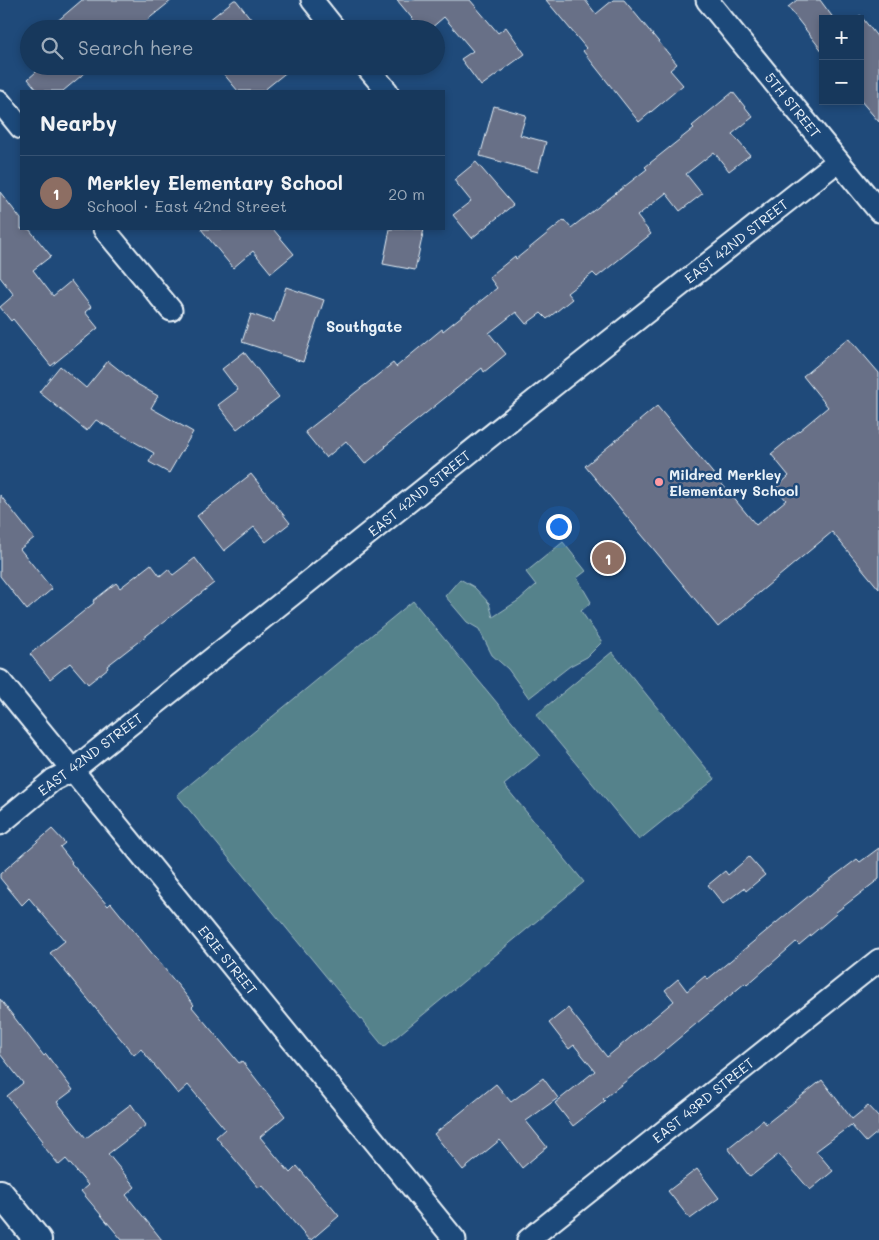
<!DOCTYPE html>
<meta charset="utf-8">
<style>
body{margin:0;font-family:Mali,sans-serif;background:#203f62;color:#f1f3f6}
.controls{position:absolute;right:15px;top:15px;display:grid;overflow:hidden;border-radius:0px;box-shadow:0 2px 8px #0003}
.controls button{width:45px;height:45px;display:grid;place-items:center;padding:0;border:0;border-bottom:1px solid #365272;background:#17385c;color:#f1f3f6;font:25px sans-serif}
.you{position:absolute;left:558px;top:526px;width:18px;height:18px;margin:-12px;border:4px solid #fff;border-radius:50%;background:#1a73e8;box-shadow:0 0 0 8px #1a73e833}
.badge{display:grid;place-items:center;width:32px;height:32px;border-radius:50%;background:#ff9aa2;color:#fff;font-size:16px;font-weight:700}
.pin{position:absolute;translate:-50% -50%;border:2px solid #fff;box-shadow:0 1px 5px #0006}
.list{margin:0;padding:0;list-style:none}
h2{display:flex;justify-content:space-between;align-items:center;height:65px;margin:0;padding:0 20px;font-size:21px}
h2 small{font-size:16px;font-weight:400;color:#9eacbb}
.list li{display:grid;grid-template-columns:32px 1fr auto;gap:15px;align-items:center;box-sizing:border-box;height:75px;padding:0 20px;border-top:1px solid #365272}
.list b{display:block;font-size:19px;white-space:nowrap}
.list p{margin:0;font-size:16px;white-space:nowrap;color:#9eacbb}
.list em{font-size:16px;font-style:normal;color:#9eacbb}
.icon{flex:none;width:28px;height:28px;fill:none;stroke:currentColor;stroke-width:2;stroke-linecap:round;stroke-linejoin:round}
.map{position:relative;flex:none;width:879px;height:1240px;overflow:hidden}
.search{position:absolute;background:#17385c;box-shadow:0 2px 8px #0003;left:20px;top:20px;width:425px;height:55px;display:flex;align-items:center;gap:12px;box-sizing:border-box;padding:0 18px;border-radius:28px;color:#9eacbb;font-size:19px}
.panel{position:absolute;background:#17385c;box-shadow:0 2px 8px #0003;left:20px;top:90px;width:425px;height:140px;border-radius:0px}
.map>svg:first-child{display:block}
</style>
<div class="map">
<svg width="879" height="1240" viewBox="0 0 879 1240">
<rect width="100%" height="100%" fill="#1f4a7a"/>
<filter id="ink" filterUnits="userSpaceOnUse"><feTurbulence type="fractalNoise" baseFrequency=".02" numOctaves="2"/><feDisplacementMap in="SourceGraphic" scale="10" xChannelSelector="R" yChannelSelector="G"/><feConvolveMatrix kernelMatrix="1 2 1 2 8 2 1 2 1" color-interpolation-filters="sRGB"/></filter>
<g filter="url(#ink)">
<!-- green -->
<g fill="#54828b" stroke="#9ebac2">
<polygon points="563,542 586,571 577,578 591,602 581,611 602,642 587,657 570,666 529,698 508,669 492,655 479,629 467,622 445,596 460,579 474,587 489,603 493,617 519,600 536,585 526,572"/>
<polygon points="413,601 540,755 504,785 584,882 384,1047 177,795"/>
<polygon points="612,652 715,779 639,840 536,715"/>
</g>
<!-- building -->
<g fill="#677087" stroke="#e8f1f8">
<polygon points="82,0 172,0 136,29 48,29"/>
<polygon points="234,0 236,0 259,29 198,29"/>
<polygon points="397,0 470,0 498,33 506,27 525,54 481,86 461,59 473,51 444,17 430,29 421,29"/>
<polygon points="546,0 585,0 596,14 613,0 624,0 677,64 670,70 683,85 639,122 583,51 586,48"/>
<polygon points="797,0 820,0 834,19 823,19 823,52 788,7"/>
<polygon points="860,15 879,39 879,122 860,100"/>
<polygon points="43,66 93,66 63,91 38,91 28,79"/>
<polygon points="217,66 294,66 263,91 238,91"/>
<polygon points="733,92 753,117 732,134 750,155 729,171 714,152 686,174 702,194 680,211 666,193 637,216 651,234 597,277 593,273 567,293 572,299 547,319 541,313 526,324 516,312 489,333 506,354 484,372 482,368 385,446 386,447 365,464 346,441 326,458 305,432 393,363 396,367 442,329 443,331 497,288 489,277 515,256 516,259 564,220 571,228 647,169 645,167 694,128 692,126"/>
<polygon points="494,106 526,115 520,135 546,142 538,172 480,156"/>
<polygon points="476,162 513,205 472,238 453,215 471,201 454,180"/>
<polygon points="0,192 21,219 21,229 29,229 51,256 33,270 53,296 71,281 91,307 85,312 98,328 51,366 13,319 11,321 0,307 14,295 0,277"/>
<polygon points="201,229 273,229 294,254 271,273 253,251 233,268"/>
<polygon points="390,229 424,229 415,270 383,264"/>
<polygon points="286,287 324,300 303,362 242,342 251,314 274,322"/>
<polygon points="849,338 879,373 879,589 832,532 718,627 585,466 657,406 756,525 786,500 776,488 789,476 771,454 828,407 803,376"/>
<polygon points="244,352 279,397 237,429 218,405 238,390 222,369"/>
<polygon points="108,361 137,384 158,396 151,408 193,432 169,473 149,462 154,453 96,420 87,431 39,392 60,366 86,388"/>
<polygon points="251,474 290,523 266,542 254,527 224,551 197,516"/>
<polygon points="0,495 34,538 20,549 52,589 27,610 0,576"/>
<polygon points="195,558 214,583 107,666 108,668 88,684 70,663 50,679 30,654 94,603 93,601 116,583 120,588 151,564 160,576 168,569 173,575"/>
<polygon points="52,829 65,843 60,847 72,862 71,863 108,906 111,903 194,1005 192,1007 239,1063 242,1061 285,1116 260,1137 290,1173 297,1166 339,1216 311,1240 309,1240 262,1185 259,1188 216,1137 225,1129 188,1085 178,1094 141,1049 134,1055 50,953 65,941 29,898 22,905 0,878 0,874"/>
<polygon points="879,848 879,879 835,913 836,914 799,945 796,942 747,985 745,983 654,1059 603,1099 605,1101 573,1126 555,1103 595,1071 574,1045 569,1049 549,1023 568,1008 607,1057 674,1001 665,990 678,979 687,991 705,976 708,979 816,890 857,859 860,862"/>
<polygon points="749,857 765,875 746,891 744,888 723,904 708,885 725,871 728,875"/>
<polygon points="0,999 44,1056 46,1054 73,1090 57,1102 86,1138 131,1104 146,1125 108,1154 135,1187 126,1195 162,1240 122,1240 81,1191 88,1185 66,1159 59,1165 41,1143 43,1141 7,1096 23,1083 0,1054"/>
<polygon points="543,1078 558,1098 526,1121 547,1147 522,1168 500,1140 463,1170 434,1134 496,1084 511,1102"/>
<polygon points="822,1080 852,1119 868,1106 879,1118 879,1131 866,1142 851,1125 816,1151 833,1171 810,1190 779,1154 750,1177 728,1148 763,1120 766,1124"/>
<polygon points="697,1169 719,1198 690,1219 668,1191"/>
</g>
<g fill="none" stroke-linecap="round" stroke-linejoin="round">
<!-- minor casing -->
<g stroke="#e8f1f8" stroke-width="25">
<g id="minor">
<polyline points="312,0 335,29"/>
<polyline points="707,0 879,211"/>
<polyline points="366,66 387,91"/>
<polyline points="0,102 21,128"/>
<polyline points="104,229 171,310"/>
<polyline points="0,681 455,1240"/>
<polyline points="0,824 53,780 73,770 568,374 838,161"/>
<polyline points="528,1240 879,960"/>
</g>
</g>
<!-- tertiary casing -->
<g stroke="#e8f1f8" stroke-width="30">
<polyline id="tertiary" points="0,1193 38,1240"/>
</g>
<!-- minor -->
<use href="#minor" stroke="#1f4a7a" stroke-width="21"/>
<!-- tertiary -->
<use href="#tertiary" stroke="#1f4a7a" stroke-width="26"/>
</g>
</g>
<!-- markers -->
<circle fill="#ff9aa2" stroke="#1f4a7a" stroke-width="2" cx="659" cy="482" r="5"/>
<g text-anchor="middle" dominant-baseline="central" stroke-width="5" stroke-linejoin="round" paint-order="stroke">
<!-- street labels -->
<g font-size="14" fill="#e8f1f8" stroke="#1f4a7a">
<text transform="translate(793 105) rotate(51)">5TH STREET</text>
<text transform="translate(736 241) rotate(-38)">EAST 42ND STREET</text>
<text transform="translate(419 493) rotate(-39)">EAST 42ND STREET</text>
<text transform="translate(90 754) rotate(-37)">EAST 42ND STREET</text>
<text transform="translate(228 960) rotate(51)">ERIE STREET</text>
<text transform="translate(703 1100) rotate(-39)">EAST 43RD STREET</text>
</g>
<!-- poi labels -->
<g font-size="14" font-weight="bold" fill="#e8f1f8" stroke="#1f4a7a" text-anchor="start">
<text x="669" y="474">Mildred Merkley<tspan x="669" dy="16">Elementary School</tspan></text>
</g>
<!-- neighbourhood labels -->
<g font-size="15" font-weight="bold" fill="#e8f1f8" stroke="#1f4a7a">
<text x="364" y="326">Southgate</text>
</g>
</g>
</svg>
<div class="controls">
<button>+</button>
<button>−</button>
</div>
<div class="you"></div>
<div class="pin badge" style="left:608px;top:558px;background:#8d6e63">1</div>
<div class="search"><svg class="icon" aria-label="search" viewBox="0 0 24 24"><circle cx="10" cy="10" r="6"/><path d="M15 15l6 6"/></svg>Search here</div>
<section class="panel">
<h2>Nearby<small></small></h2>
<ul class="list">
<li><span class="badge" style="background:#8d6e63">1</span><div><b>Merkley Elementary School</b><p>School · East 42nd Street</p></div><em>20 m</em></li>
</ul>
</section>
</div>
